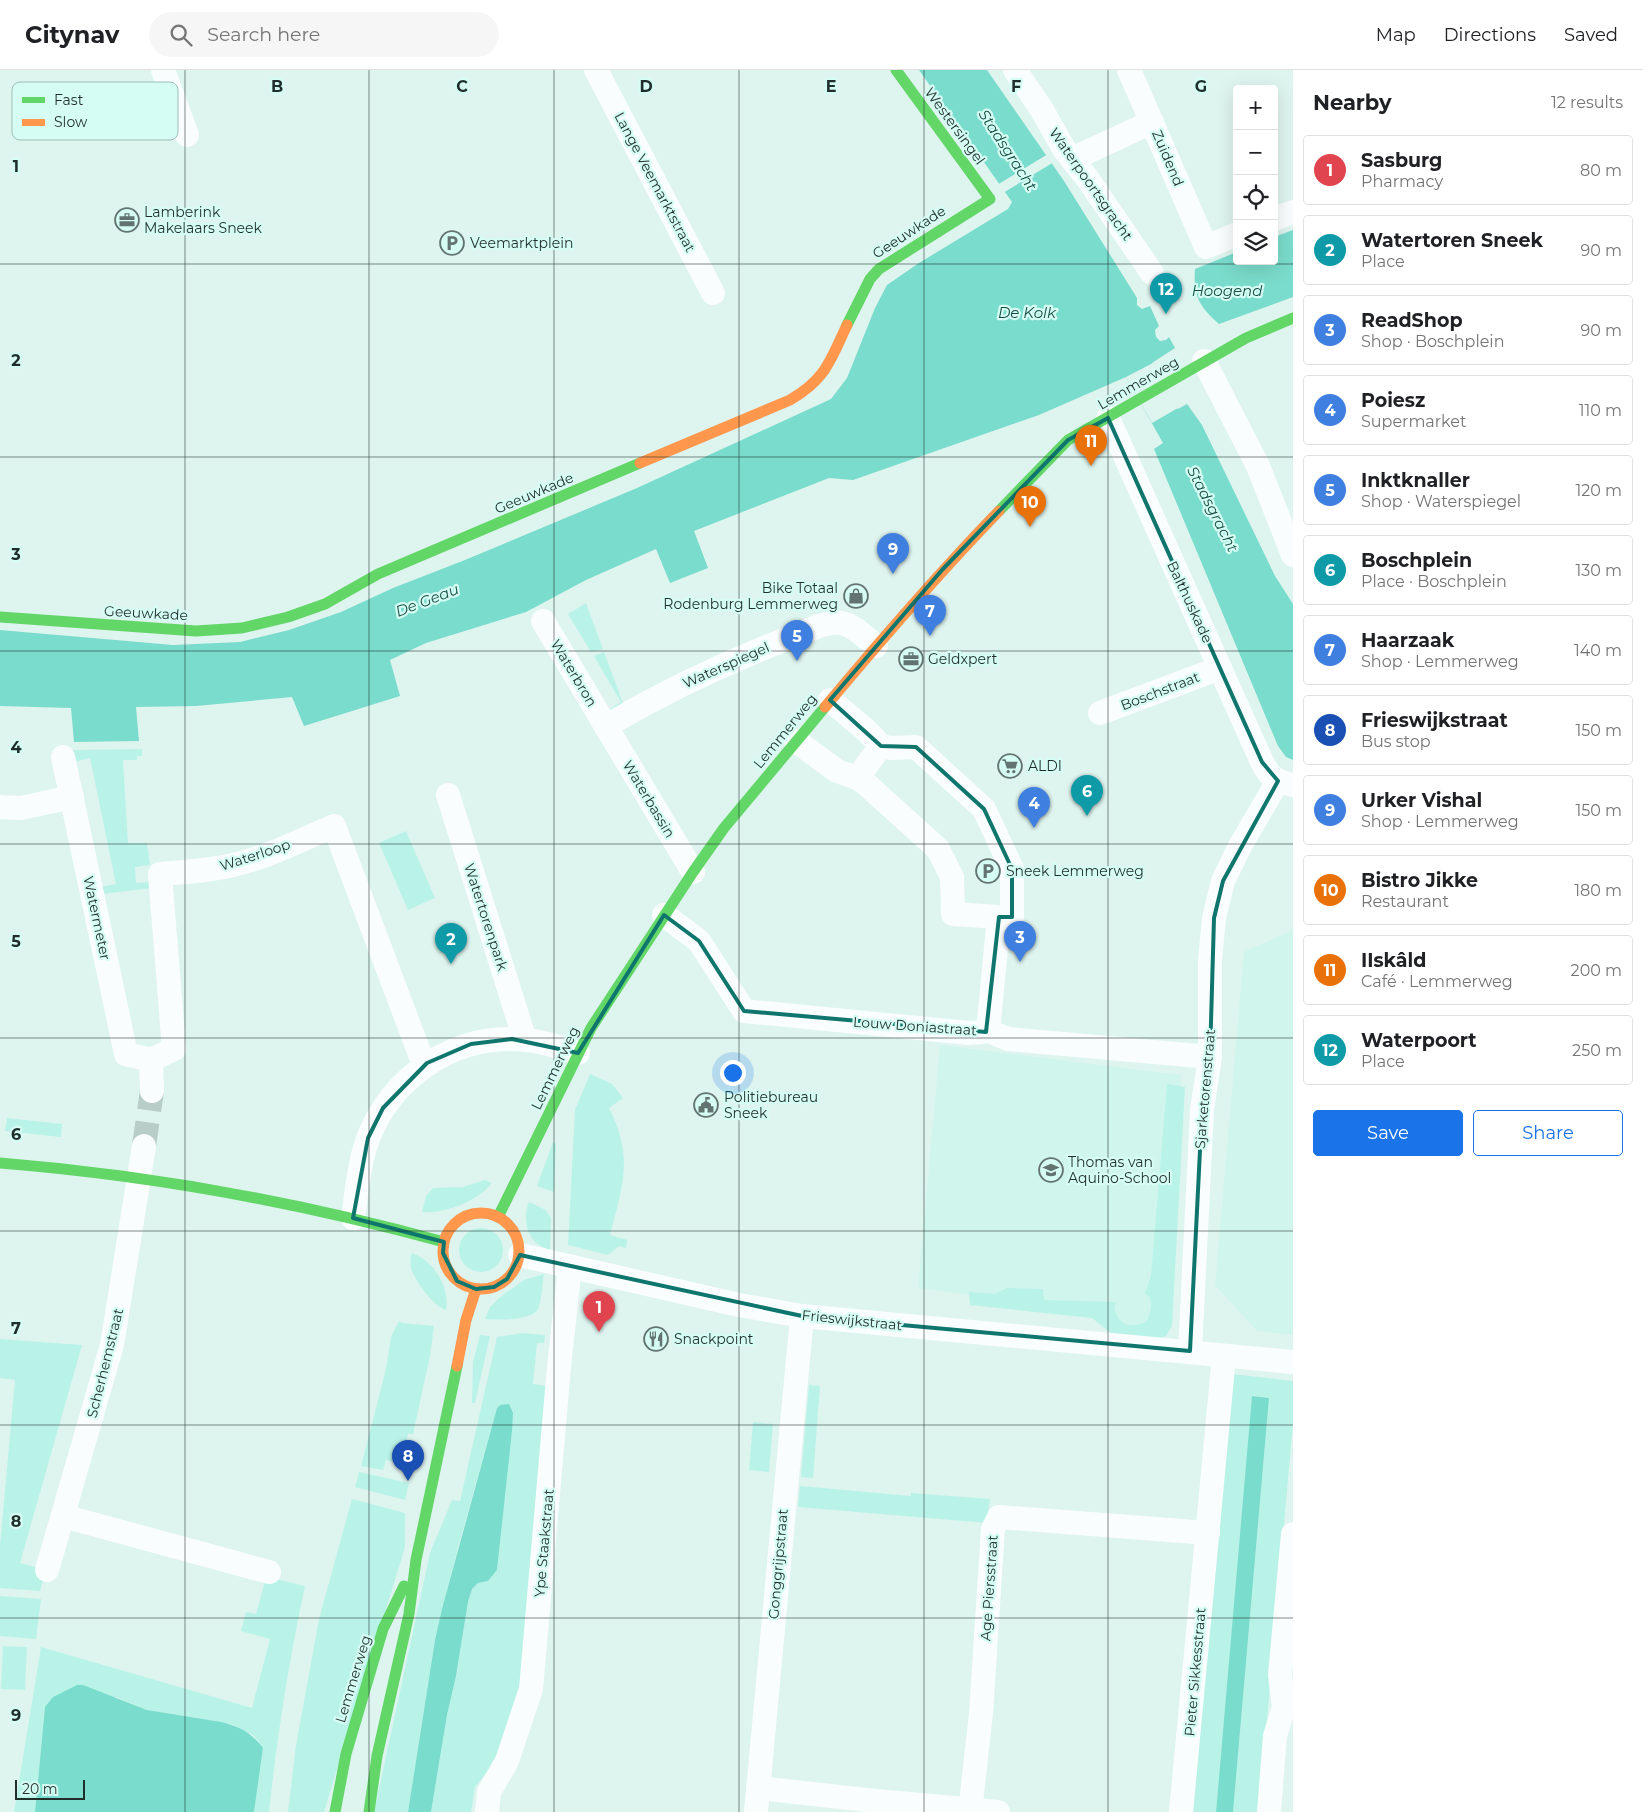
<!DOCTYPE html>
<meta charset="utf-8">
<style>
body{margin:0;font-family:Montserrat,sans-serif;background:#f6f6f6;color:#202124}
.controls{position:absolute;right:15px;top:15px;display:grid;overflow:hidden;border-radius:5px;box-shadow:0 5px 20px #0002}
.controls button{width:45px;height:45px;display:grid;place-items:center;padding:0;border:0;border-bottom:1px solid #e0e0e0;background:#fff;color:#202124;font:25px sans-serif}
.scale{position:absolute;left:15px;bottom:12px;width:70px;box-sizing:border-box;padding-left:5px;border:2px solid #1f2e2b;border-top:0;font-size:14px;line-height:18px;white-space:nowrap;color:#1f2e2b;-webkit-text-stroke:4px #d5fdf4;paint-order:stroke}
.you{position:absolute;left:732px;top:1002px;width:18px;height:18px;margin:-12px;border:4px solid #fff;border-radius:50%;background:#1a73e8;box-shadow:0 0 0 8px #1a73e833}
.badge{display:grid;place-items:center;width:32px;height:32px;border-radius:50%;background:#1a73e8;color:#fff;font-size:16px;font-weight:700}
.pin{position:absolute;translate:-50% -41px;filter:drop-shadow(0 1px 2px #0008)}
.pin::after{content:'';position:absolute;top:26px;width:18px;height:15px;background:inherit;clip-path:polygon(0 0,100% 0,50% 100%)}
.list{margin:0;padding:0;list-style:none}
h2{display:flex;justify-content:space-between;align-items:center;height:65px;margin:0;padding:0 20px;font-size:21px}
h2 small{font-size:16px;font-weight:400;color:#757577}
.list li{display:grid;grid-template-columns:32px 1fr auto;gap:15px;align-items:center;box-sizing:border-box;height:70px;margin:0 10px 10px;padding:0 10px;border:1px solid #e0e0e0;border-radius:5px}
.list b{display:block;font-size:19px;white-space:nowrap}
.list p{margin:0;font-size:16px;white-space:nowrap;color:#757577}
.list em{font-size:16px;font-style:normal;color:#757577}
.actions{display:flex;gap:10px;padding:15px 20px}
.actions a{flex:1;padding:11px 0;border:1px solid #1a73e8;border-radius:5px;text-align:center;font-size:18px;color:#1a73e8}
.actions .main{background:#1a73e8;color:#fff}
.icon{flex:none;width:28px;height:28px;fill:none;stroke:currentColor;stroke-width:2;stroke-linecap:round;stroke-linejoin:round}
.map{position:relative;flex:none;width:1293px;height:1742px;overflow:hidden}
header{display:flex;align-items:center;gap:30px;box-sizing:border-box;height:70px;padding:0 25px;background:#fff;border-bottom:1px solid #e0e0e0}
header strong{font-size:24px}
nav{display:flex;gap:28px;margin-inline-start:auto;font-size:18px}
.search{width:350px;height:45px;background:#f6f6f6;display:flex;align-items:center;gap:12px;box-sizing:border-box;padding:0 18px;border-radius:28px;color:#757577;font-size:19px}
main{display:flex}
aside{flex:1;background:#fff}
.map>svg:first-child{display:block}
</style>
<header>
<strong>Citynav</strong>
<div class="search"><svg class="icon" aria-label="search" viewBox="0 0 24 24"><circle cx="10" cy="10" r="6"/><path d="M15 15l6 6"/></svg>Search here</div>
<nav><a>Map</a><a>Directions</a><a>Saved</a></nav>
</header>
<main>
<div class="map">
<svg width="1293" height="1742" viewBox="0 0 1293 1742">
<rect width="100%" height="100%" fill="#def4ef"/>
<!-- built -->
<g fill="#d0f5ed">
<polygon points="1293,860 1293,1265 1257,1261 1215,1215 1244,882"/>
<polygon points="940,975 1181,1005 1161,1260 1118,1259 1104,1242 918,1218"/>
</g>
<!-- green -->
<g fill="#b9f3e8">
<polygon points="586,533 603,579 591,582 568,544"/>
<polygon points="604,582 624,636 607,641 621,632 594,586"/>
<polygon points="142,679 142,686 137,686 137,690 123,690 128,773 147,773 150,795 135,797 136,813 152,812 152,818 101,824 100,817 116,814 90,688 73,692 73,680"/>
<polygon points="406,761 435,828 408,840 379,773"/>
<path d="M590 1004 612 1014 623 1028 609 1038C634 1087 623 1115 610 1165L627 1170 626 1178 619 1176 608 1185 568 1175 575 1040Z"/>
<path d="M1167 1014 1185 1017 1172 1256 1166 1266 1156 1269 1112 1264 1092 1248 970 1235 969 1222 995 1224 1007 1218 1043 1219 1044 1230 1116 1232 1114 1239C1122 1257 1128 1258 1146 1252 1151 1243 1152 1237 1150 1227L1145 1224 1151 1206Z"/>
<polygon points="7,1048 62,1054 61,1067 5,1061"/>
<polygon points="553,1072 555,1073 556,1075 554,1122 537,1116"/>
<path d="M485 1110 492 1113C478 1131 445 1144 422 1142L426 1126 433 1118 463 1117Z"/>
<path d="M529 1132 546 1140 551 1148 550 1180C528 1174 521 1151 529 1132Z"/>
<circle cx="481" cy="1180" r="22"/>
<path d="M412 1183C434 1191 450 1217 446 1240 434 1237 415 1211 411 1198 410 1193 410 1188 412 1183Z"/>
<path d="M544 1204C542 1215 542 1229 538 1239 532 1251 497 1250 485 1249L490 1237 499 1228 524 1210Z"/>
<polygon points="399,1251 402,1253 434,1256 430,1286 413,1364 408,1364 405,1377 410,1378 405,1395 386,1390 383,1400 361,1396 386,1299 391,1267"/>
<polygon points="522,1263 545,1265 544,1273 537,1273 533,1314 547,1316 521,1620 500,1686 475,1717 471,1742 431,1742 447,1645 456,1606 468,1532 472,1519 478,1513 488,1511 497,1500 513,1343 500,1335 497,1338 458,1478 435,1570 408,1742 374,1742 430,1483 452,1430 460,1431 497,1267"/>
<polygon points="480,1265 490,1266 475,1333 472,1333 473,1292"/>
<polygon points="0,1269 82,1275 20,1493 38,1498 45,1503 40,1521 0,1518 0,1476 15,1310 0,1308"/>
<polygon points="1232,1304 1293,1311 1293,1352 1259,1742 1233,1742 1269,1328 1253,1326 1216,1742 1193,1742"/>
<polygon points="809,1315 820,1316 813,1408 801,1407"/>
<polygon points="753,1352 773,1354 769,1402 749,1400"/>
<polygon points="359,1402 409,1413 405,1430 355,1417"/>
<path d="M800 1416 911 1426V1423L990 1429C989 1437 987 1444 987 1453L798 1437Z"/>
<polygon points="352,1429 405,1443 405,1477 324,1742 288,1742 296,1675 319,1549"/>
<path d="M271 1508 305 1516C289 1591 277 1666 269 1742H254L263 1678 253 1665 233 1655 147 1640 116 1627 45 1637 35 1742H14L41 1577 252 1638 270 1569 241 1561 246 1542 256 1544 265 1511Z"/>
<polygon points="0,1526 41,1529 36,1569 0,1566"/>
<polygon points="3,1576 27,1577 25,1620 1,1619"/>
</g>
<!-- water -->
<g fill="#7adccc">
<polygon points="919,0 987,0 1064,111 1137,228 1137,235 1142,239 1150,236 1159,256 1155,260 1156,267 1160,271 1166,270 1169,267 1175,278 1152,293 1178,339 1187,334 1202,355 1275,506 1293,534 1293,690 1286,687 1278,676 1154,379 1163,373 1126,307 1039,345 853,410 829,408 694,461 708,498 670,513 656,479 586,510 526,542 426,573 390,590 400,626 304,656 292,627 196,636 136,637 139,671 74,672 71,638 0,636 0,560 173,575 240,572 289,560 341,542 393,518 465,490 637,418 831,329 847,308 875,238 887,215 919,193 1008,139 1012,132"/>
<path d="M1293 160V227L1219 254C1199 236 1193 226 1195 199L1237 182V191H1274V167Z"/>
<polygon points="1252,1326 1269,1328 1233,1742 1216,1742"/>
<polygon points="509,1334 513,1343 512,1361 497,1500 488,1511 478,1513 472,1519 468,1532 456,1606 447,1645 431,1742 408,1742 435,1570 442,1539 497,1338 500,1335"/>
<path d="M77 1615H83L147 1640 221 1652C241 1657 250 1662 263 1678L254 1742H35L45 1637 53 1627Z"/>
</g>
<!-- pier -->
<g fill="#def4ef">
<polygon points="1048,84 1054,92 1003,123 997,115"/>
<polygon points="1153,293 1178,338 1152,353 1126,307"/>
</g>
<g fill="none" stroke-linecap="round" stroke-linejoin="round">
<!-- street-tunnel -->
<polyline stroke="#b8ccc8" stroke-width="24" stroke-dasharray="24 12" stroke-linecap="butt" points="144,1076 152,1021"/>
<!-- street -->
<g stroke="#fafdfd" stroke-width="24">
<polyline points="163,0 187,65"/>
<polyline points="596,0 713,223"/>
<polyline points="1015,0 1042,40 1064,79 1087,108 1152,203"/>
<polyline points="1129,0 1206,177 1237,164"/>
<polyline points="1072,89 1152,52"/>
<polyline points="1274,149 1293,142"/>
<polyline points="1204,291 1258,396 1293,485"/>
<path d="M1108 348 1262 692C1270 708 1275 711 1293 715"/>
<polyline points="543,551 693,802"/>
<polyline points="830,630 867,661 881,676 891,678 916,677 984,739 1012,799 1012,847 999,847"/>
<polyline points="1100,643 1220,598"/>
<path d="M606 656C667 620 731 590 797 565 810 560 826 551 841 553 854 555 866 568 876 576"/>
<polyline points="796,671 837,701 857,708 866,714 938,779 952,807 953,844 999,847 989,951 986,960"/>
<polyline points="63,687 126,984 151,990 152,1021"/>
<polyline points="857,708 881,676"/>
<polyline points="448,725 525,970"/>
<polyline points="0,737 21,738 72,727"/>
<polyline points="664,845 699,871 744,941 969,963 982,962 986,960 1008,969 1210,987"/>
<path d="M151 990 174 979 160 804C184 802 209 801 233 795 268 787 301 770 334 756L424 995"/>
<path d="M353 1148C357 1121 359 1091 369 1066 392 1009 449 968 512 969 535 969 556 976 578 983"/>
<polyline points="520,1185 739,1235 802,1246 1293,1292"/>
<polyline points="1190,1281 1202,1040 1210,987 1210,890 1214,848 1223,811 1240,776 1278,711"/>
<polyline points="63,1446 269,1502"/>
<polyline points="47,1500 112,1275 144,1076"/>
<polyline points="758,1718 876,1731 998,1742"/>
<polyline points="487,1742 489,1722 507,1691 531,1619 559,1297 570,1196"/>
<polyline points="756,1742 802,1246"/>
<polyline points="970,1742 981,1643 993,1459 999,1447 1208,1463"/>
<polyline points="1181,1742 1224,1286"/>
<polyline points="1269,1742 1275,1666 1284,1637 1280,1605 1293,1464"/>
</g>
<!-- fast -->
<g stroke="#63d668" stroke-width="11">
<polyline points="847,255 870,209 879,199 990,129 896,0"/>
<polyline points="999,441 1068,370 1246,268 1293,248"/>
<polyline points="0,547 196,561 242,558 288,547 325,534 378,504 640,393"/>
<path d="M0 1093C151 1105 298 1132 444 1172"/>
<polyline points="498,1147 591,958 693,802 724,758 825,637"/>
<polyline points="335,1742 346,1684 383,1559 404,1516"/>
<polyline points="369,1742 377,1686 409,1544 416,1490 457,1296"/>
</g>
<!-- slow -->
<g stroke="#ff974d" stroke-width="11">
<path d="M640 393 790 330C826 309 830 291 847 255"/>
<path d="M825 637C881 570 938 504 999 441"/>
<circle cx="481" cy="1181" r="38"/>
<polyline points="457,1296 466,1250 476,1219"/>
</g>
</g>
<!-- marked area -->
<path fill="none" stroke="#0f766e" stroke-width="4" stroke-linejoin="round" d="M1108 348 1262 692 1278 711 1223 811 1214 848 1210 987 1202 1040 1190 1281 802 1246 520 1185 507 1209 494 1217 476 1219 457 1211 443 1183 444 1172 353 1148 368 1068 383 1038 427 993 471 974 512 969 578 983 664 845 699 871 744 941 986 962 999 847H1012V799L984 739 916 677 881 676 830 630 942 500 1068 370Z"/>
<!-- grid -->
<path fill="none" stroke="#1f2e2b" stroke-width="1" stroke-opacity="0.55" d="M185 0V1742M369 0V1742M554 0V1742M739 0V1742M924 0V1742M1108 0V1742M0 194H1293M0 387H1293M0 581H1293M0 774H1293M0 968H1293M0 1161H1293M0 1355H1293M0 1548H1293"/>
<!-- icons -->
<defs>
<g id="office-ring" transform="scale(1.25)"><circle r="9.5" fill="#d5fdf4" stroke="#627370" stroke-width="1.5"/><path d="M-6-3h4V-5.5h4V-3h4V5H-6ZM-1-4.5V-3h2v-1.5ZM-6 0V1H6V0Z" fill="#627370"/></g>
<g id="parking-ring" transform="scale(1.25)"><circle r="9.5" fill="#d5fdf4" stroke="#627370" stroke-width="1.5"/><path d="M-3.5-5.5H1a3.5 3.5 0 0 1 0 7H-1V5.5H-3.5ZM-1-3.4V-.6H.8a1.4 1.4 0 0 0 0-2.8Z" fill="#627370"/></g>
<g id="shop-ring" transform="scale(1.25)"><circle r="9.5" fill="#d5fdf4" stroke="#627370" stroke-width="1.5"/><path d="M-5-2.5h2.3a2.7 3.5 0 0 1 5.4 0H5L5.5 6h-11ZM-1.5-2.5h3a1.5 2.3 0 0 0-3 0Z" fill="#627370"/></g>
<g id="supermarket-ring" transform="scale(1.25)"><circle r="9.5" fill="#d5fdf4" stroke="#627370" stroke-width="1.5"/><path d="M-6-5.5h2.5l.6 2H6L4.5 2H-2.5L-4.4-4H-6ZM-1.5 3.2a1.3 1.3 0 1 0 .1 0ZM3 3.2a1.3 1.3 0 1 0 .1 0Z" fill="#627370"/></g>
<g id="civic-ring" transform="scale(1.25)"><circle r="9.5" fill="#d5fdf4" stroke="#627370" stroke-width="1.5"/><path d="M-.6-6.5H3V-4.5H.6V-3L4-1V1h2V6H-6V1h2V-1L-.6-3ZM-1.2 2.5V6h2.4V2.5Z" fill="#627370"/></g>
<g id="school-ring" transform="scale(1.25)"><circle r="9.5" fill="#d5fdf4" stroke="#627370" stroke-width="1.5"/><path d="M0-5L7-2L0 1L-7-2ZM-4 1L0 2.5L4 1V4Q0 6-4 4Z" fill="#627370"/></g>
<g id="restaurant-ring" transform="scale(1.25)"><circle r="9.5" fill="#d5fdf4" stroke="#627370" stroke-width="1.5"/><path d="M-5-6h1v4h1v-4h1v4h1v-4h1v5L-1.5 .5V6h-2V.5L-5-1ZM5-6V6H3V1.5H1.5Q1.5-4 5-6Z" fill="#627370"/></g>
</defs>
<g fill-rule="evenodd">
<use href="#office-ring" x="127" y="150"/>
<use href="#parking-ring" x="452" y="173"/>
<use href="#shop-ring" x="856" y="526"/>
<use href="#office-ring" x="911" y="589"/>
<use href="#supermarket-ring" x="1010" y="696"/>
<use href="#parking-ring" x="988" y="801"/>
<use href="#civic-ring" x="706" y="1035"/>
<use href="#school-ring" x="1051" y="1100"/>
<use href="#restaurant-ring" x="656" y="1269"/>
</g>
<g text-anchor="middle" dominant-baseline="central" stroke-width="4.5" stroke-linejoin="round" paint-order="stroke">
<!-- street labels -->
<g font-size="14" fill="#1f2e2b" stroke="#d5fdf4">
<text transform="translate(955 56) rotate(54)">Westersingel</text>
<text transform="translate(1168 88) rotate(67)">Zuidend</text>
<text transform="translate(655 112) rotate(62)">Lange Veemarktstraat</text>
<text transform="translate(1091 114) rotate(55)">Waterpoortsgracht</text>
<text transform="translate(909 162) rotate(-33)">Geeuwkade</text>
<text transform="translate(1138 313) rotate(-30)">Lemmerweg</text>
<text transform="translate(534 423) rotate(-23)">Geeuwkade</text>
<text transform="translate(1190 532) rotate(65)">Balthuskade</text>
<text transform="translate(146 543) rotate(3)">Geeuwkade</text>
<text transform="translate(726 595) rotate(-24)">Waterspiegel</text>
<text transform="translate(574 603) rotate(59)">Waterbron</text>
<text transform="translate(1160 621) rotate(-21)">Boschstraat</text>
<text transform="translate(785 661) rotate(-51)">Lemmerweg</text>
<text transform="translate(649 729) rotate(59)">Waterbassin</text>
<text transform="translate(255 785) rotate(-18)">Waterloop</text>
<text transform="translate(486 847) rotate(72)">Watertorenpark</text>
<text transform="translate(97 848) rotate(78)">Watermeter</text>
<text transform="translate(915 956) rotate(4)">Louw Doniastraat</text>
<text transform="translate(555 998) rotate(-64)">Lemmerweg</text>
<text transform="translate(1205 1019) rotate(-85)">Sjarketorenstraat</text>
<text transform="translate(852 1250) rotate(6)">Frieswijkstraat</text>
<text transform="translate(105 1293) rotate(-76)">Scherhemstraat</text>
<text transform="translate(544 1473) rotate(-85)">Ype Staakstraat</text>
<text transform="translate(778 1494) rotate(-85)">Gonggrijpstraat</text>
<text transform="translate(989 1518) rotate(-86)">Age Piersstraat</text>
<text transform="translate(1195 1602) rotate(-85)">Pieter Sikkesstraat</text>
<text transform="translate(353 1609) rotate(-73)">Lemmerweg</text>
</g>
<!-- poi labels -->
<g font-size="14" fill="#1f2e2b" stroke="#d5fdf4" text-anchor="start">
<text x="144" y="142">Lamberink<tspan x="144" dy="16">Makelaars Sneek</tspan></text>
<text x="470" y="173">Veemarktplein</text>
<text x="838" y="518" text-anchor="end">Bike Totaal<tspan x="838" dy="16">Rodenburg Lemmerweg</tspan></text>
<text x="928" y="589">Geldxpert</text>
<text x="1028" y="696">ALDI</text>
<text x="1006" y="801">Sneek Lemmerweg</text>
<text x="724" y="1027">Politiebureau<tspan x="724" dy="16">Sneek</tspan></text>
<text x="1068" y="1092">Thomas van<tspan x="1068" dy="16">Aquino-School</tspan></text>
<text x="674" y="1269">Snackpoint</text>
</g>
<!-- water labels -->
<g font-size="15" font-style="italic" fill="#164e45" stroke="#d5fdf4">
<text transform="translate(1008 80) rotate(57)">Stadsgracht</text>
<text x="1227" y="220">Hoogend</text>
<text x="1027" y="242">De Kolk</text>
<text transform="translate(1213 439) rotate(63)">Stadsgracht</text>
<text transform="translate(427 530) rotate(-21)">De Geau</text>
</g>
</g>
<!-- legend -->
<rect x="12" y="12" width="166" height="58" rx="8" fill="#d5fdf4" stroke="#9ebfb8" stroke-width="1"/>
<rect x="22" y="27" width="23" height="6" fill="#63d668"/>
<rect x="22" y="49" width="23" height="7" fill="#ff974d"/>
<g font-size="14" fill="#1f2e2b">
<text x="54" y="35">Fast</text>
<text x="54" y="57">Slow</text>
</g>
<g font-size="16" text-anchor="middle" font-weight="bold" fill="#1f2e2b" stroke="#d5fdf4" stroke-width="4.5" stroke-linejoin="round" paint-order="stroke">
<text x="277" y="22">B</text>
<text x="462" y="22">C</text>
<text x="646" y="22">D</text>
<text x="831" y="22">E</text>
<text x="1016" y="22">F</text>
<text x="1201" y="22">G</text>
<text x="16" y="102">1</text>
<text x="16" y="296">2</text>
<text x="16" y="490">3</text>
<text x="16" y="683">4</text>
<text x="16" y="877">5</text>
<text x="16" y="1070">6</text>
<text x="16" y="1264">7</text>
<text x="16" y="1457">8</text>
<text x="16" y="1651">9</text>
</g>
</svg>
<div class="controls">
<button>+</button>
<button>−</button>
<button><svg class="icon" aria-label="locate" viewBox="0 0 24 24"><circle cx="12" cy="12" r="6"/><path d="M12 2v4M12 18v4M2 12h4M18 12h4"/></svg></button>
<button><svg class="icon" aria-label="layers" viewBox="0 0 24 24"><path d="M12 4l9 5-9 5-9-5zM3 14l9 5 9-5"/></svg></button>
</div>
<div class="scale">20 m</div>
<div class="you"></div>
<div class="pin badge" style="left:599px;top:1262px;background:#e0444e">1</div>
<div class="pin badge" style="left:451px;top:894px;background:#0f9aa8">2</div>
<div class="pin badge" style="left:1020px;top:892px;background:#3f7fe0">3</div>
<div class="pin badge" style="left:1034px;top:758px;background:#3f7fe0">4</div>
<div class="pin badge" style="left:797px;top:591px;background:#3f7fe0">5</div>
<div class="pin badge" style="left:1087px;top:746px;background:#0f9aa8">6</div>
<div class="pin badge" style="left:930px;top:566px;background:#3f7fe0">7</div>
<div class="pin badge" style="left:408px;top:1411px;background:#1a4fb4">8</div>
<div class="pin badge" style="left:893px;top:504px;background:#3f7fe0">9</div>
<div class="pin badge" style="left:1030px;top:457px;background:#e8710a">10</div>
<div class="pin badge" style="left:1091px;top:396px;background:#e8710a">11</div>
<div class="pin badge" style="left:1166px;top:244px;background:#0f9aa8">12</div>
</div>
<aside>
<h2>Nearby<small>12 results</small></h2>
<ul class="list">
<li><span class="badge" style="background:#e0444e">1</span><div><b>Sasburg</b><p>Pharmacy</p></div><em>80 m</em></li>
<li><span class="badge" style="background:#0f9aa8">2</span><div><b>Watertoren Sneek</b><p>Place</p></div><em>90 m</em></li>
<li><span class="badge" style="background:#3f7fe0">3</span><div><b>ReadShop</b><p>Shop · Boschplein</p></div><em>90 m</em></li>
<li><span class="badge" style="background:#3f7fe0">4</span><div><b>Poiesz</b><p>Supermarket</p></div><em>110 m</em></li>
<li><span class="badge" style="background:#3f7fe0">5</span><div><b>Inktknaller</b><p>Shop · Waterspiegel</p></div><em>120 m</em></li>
<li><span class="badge" style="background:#0f9aa8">6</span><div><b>Boschplein</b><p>Place · Boschplein</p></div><em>130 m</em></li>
<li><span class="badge" style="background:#3f7fe0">7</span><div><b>Haarzaak</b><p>Shop · Lemmerweg</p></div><em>140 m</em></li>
<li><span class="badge" style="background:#1a4fb4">8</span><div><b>Frieswijkstraat</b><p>Bus stop</p></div><em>150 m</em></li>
<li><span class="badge" style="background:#3f7fe0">9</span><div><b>Urker Vishal</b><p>Shop · Lemmerweg</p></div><em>150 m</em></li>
<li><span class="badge" style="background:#e8710a">10</span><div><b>Bistro Jikke</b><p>Restaurant</p></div><em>180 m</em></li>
<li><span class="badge" style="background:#e8710a">11</span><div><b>IIskâld</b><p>Café · Lemmerweg</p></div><em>200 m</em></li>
<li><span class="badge" style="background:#0f9aa8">12</span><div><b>Waterpoort</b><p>Place</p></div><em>250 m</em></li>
</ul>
<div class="actions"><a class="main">Save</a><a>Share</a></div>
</aside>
</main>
